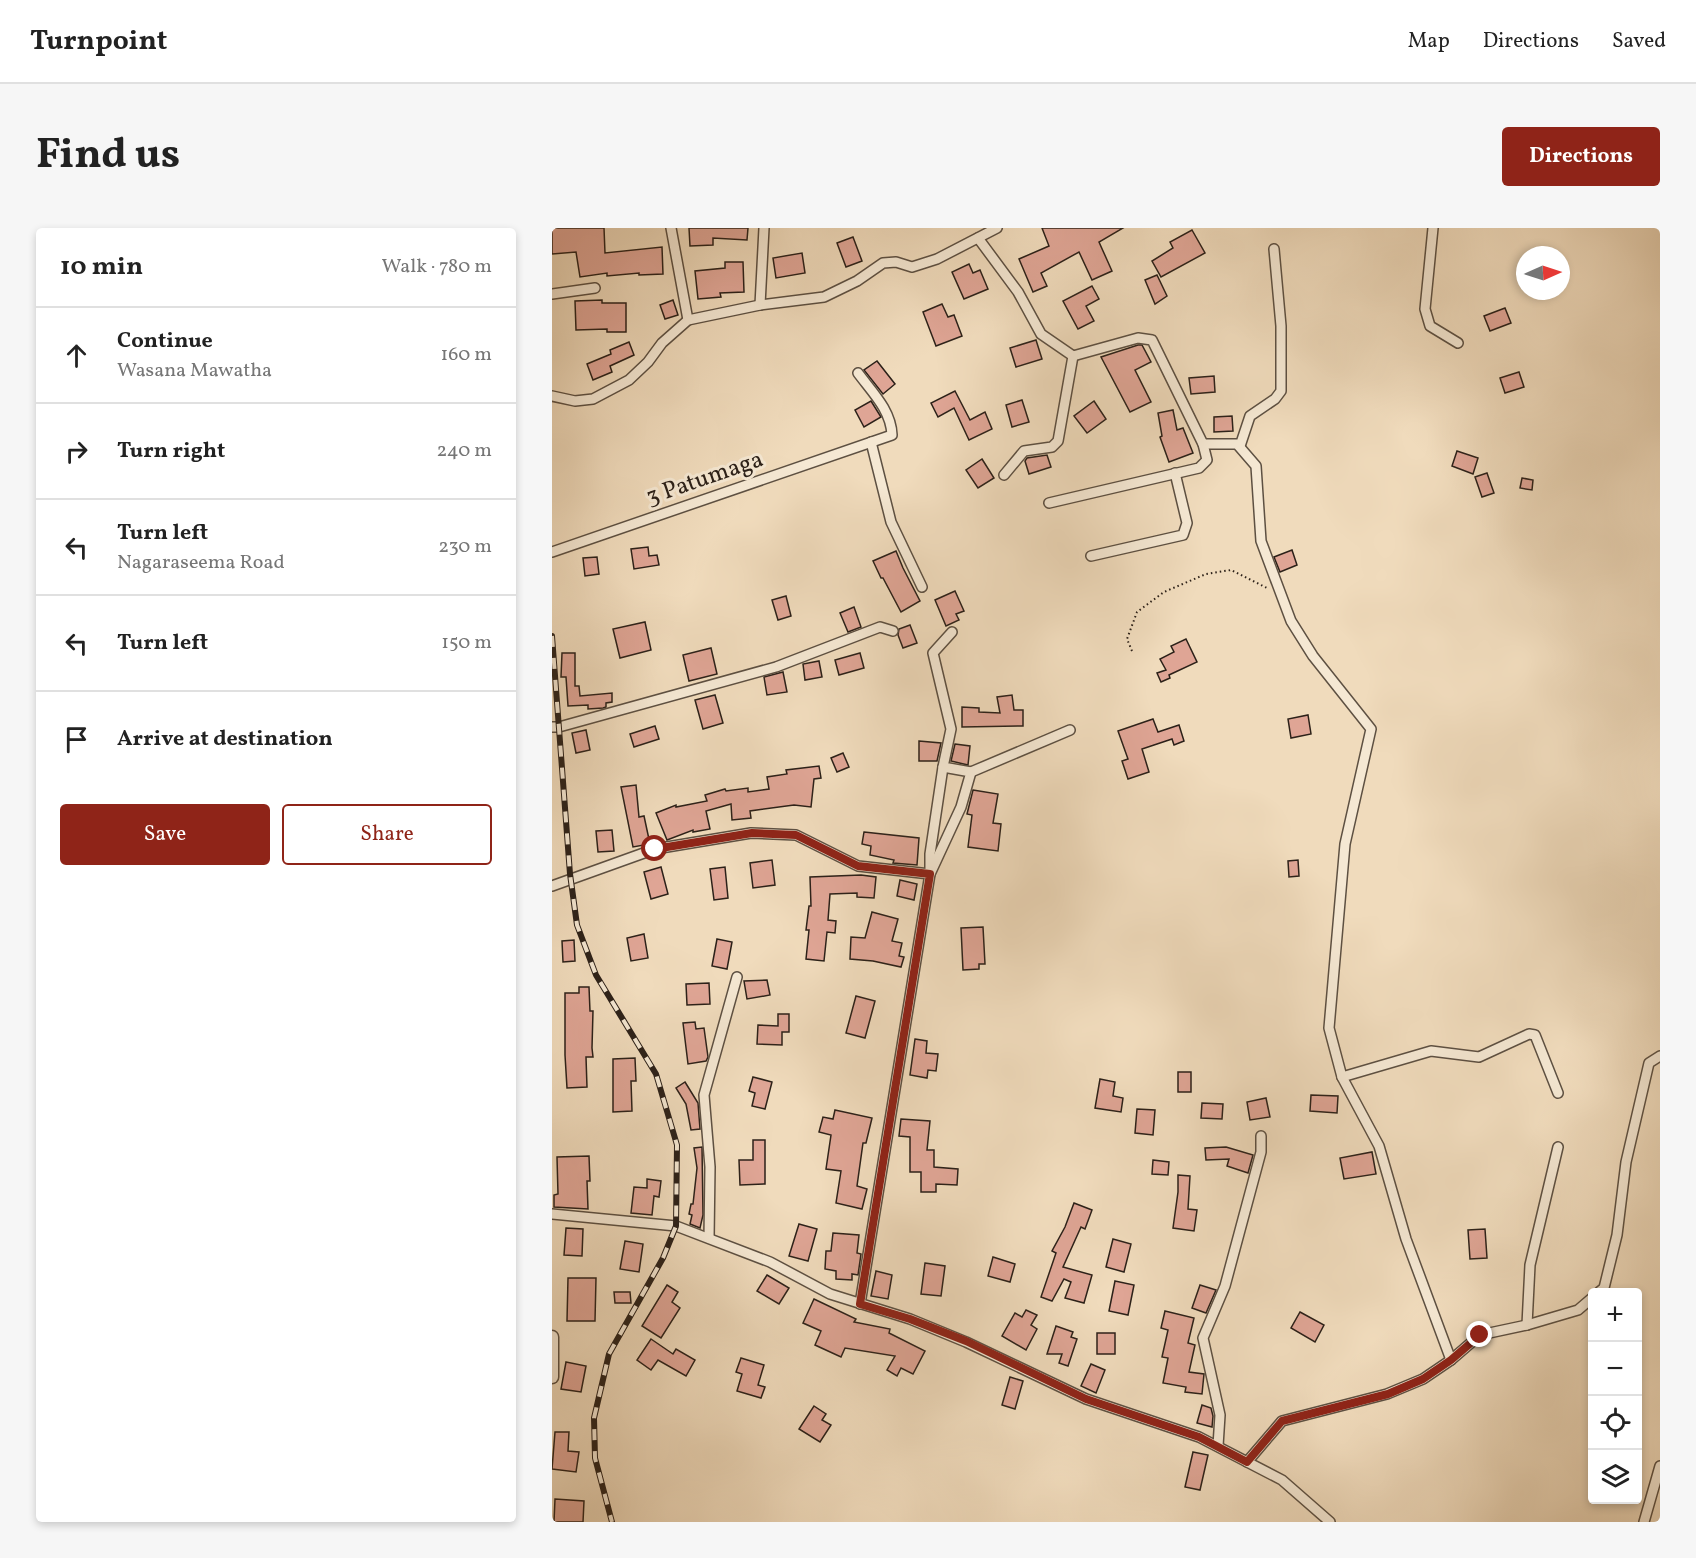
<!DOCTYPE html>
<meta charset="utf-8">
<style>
body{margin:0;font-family:Vollkorn,serif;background:#f6f6f6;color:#222}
.controls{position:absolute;right:18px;bottom:18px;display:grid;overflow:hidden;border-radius:6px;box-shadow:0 3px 9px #0003}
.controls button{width:54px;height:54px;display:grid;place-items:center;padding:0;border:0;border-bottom:2px solid #e0e0e0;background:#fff;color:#222;font:30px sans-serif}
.compass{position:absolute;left:964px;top:18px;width:54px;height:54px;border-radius:50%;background:#fff;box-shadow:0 3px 9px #0003;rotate:87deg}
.stop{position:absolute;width:18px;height:18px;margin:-14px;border:4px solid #8f2418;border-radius:50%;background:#fff}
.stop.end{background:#8f2418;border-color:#fff;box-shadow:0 2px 6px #0008}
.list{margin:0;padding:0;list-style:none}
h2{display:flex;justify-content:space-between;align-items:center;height:78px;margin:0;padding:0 24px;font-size:26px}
h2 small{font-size:20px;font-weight:400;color:#767676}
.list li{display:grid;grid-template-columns:39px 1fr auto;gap:18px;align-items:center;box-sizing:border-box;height:96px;padding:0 24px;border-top:2px solid #e0e0e0}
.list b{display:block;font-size:22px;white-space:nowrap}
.list p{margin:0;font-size:20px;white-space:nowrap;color:#767676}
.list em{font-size:20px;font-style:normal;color:#767676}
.actions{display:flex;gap:12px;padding:18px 24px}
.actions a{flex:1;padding:14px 0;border:2px solid #8f2418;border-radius:6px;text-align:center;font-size:21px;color:#8f2418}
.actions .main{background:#8f2418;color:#fff}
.icon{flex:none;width:33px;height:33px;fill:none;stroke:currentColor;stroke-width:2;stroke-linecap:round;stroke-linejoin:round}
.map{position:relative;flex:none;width:1108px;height:1294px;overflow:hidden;border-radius:6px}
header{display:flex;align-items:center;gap:36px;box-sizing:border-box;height:84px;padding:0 30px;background:#fff;border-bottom:2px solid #e0e0e0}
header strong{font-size:28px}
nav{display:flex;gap:33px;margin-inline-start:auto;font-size:21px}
.intro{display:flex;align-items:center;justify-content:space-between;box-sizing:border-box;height:144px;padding:0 36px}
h1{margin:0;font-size:42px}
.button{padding:15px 27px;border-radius:6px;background:#8f2418;color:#fff;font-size:21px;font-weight:700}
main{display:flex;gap:36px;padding:0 36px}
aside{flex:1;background:#fff;border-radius:6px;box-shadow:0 3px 9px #0003}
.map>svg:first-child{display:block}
</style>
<header>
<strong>Turnpoint</strong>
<nav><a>Map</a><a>Directions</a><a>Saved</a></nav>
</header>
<div class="intro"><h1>Find us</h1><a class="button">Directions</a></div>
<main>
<aside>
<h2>10 min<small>Walk · 780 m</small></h2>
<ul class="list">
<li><svg class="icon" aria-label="ahead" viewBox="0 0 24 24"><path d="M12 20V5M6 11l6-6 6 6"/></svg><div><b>Continue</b><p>Wasana Mawatha</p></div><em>160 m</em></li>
<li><svg class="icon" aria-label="right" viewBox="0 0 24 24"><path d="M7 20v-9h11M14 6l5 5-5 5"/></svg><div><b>Turn right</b></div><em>240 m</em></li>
<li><svg class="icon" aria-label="left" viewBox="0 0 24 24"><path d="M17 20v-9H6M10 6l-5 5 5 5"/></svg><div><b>Turn left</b><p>Nagaraseema Road</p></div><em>230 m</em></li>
<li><svg class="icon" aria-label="left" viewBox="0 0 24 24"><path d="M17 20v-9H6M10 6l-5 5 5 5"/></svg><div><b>Turn left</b></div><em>150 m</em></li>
<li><svg class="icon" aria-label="arrive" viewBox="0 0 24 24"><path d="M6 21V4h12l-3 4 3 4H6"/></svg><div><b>Arrive at destination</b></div></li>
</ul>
<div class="actions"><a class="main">Save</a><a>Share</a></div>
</aside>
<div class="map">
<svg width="1108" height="1294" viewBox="0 0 1108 1294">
<rect width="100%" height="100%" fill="#f0dbbc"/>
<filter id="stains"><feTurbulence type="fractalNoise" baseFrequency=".00333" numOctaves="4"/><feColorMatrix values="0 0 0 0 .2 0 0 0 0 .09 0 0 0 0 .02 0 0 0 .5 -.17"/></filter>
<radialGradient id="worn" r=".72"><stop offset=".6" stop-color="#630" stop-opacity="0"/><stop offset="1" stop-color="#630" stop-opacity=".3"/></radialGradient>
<!-- building -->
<g fill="#dfa595" stroke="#2c2119" stroke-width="1.5">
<polygon points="0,0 52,0 53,25 110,19 111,46 87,47 87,45 55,48 55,45 28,49 24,24 0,26"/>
<polygon points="137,0 196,0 195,12 161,10 161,17 138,18"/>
<polygon points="490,0 571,0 547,14 560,43 540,52 527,24 489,45 495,58 481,64 467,31 497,18"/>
<polygon points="640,2 653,25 609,49 600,33 621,20 618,14"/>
<polygon points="301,9 310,33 294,39 285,15"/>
<polygon points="250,25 253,45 224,50 221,30"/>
<polygon points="173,34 191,34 192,64 168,65 169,69 146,71 143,43 173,40"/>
<polygon points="417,36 421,45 428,42 436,61 412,71 400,44"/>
<polygon points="605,47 615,68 603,76 593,52"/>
<polygon points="540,58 547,71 534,78 542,93 526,101 511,73"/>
<polygon points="50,72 50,75 74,75 74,104 55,104 55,101 24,102 23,73"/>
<polygon points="121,72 126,87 113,91 108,77"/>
<polygon points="390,76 396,89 402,87 410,108 384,118 371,84"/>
<polygon points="953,80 959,95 938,103 932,88"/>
<polygon points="484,112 490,131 464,139 458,120"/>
<polygon points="77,114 82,127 58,138 60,144 41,152 35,136 59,126 58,122"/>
<polygon points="586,117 590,117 599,134 583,142 599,174 578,184 549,129"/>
<polygon points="325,133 343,156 331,166 312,142"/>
<polygon points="967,144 972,159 953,165 948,150"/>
<polygon points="662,148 663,164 639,166 637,150"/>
<polygon points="403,163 418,192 433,184 440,201 417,212 402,180 386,189 379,175"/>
<polygon points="470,172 477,194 460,199 454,177"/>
<polygon points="319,173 329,189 312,199 303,182"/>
<polygon points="542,173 554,191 535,205 522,188"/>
<polygon points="621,182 625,202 631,200 641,225 617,234 608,209 610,208 606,185"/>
<polygon points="680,188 681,203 662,204 662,189"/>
<polygon points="905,223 926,230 921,246 900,238"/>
<polygon points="495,227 499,239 477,246 473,233 475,230"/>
<polygon points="430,231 442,250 426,260 414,242"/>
<polygon points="935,245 942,265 930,269 923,249"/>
<polygon points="970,250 981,252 980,262 968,260"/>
<polygon points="96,319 97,328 105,327 107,337 82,341 79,321"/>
<polygon points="740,322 745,337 728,344 722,329"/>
<polygon points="344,323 351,340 368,373 349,384 331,350 329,350 321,333"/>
<polygon points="45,329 47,346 33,348 31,330"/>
<polygon points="403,363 412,383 404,386 407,392 394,398 383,372"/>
<polygon points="234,368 239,388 226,392 220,372"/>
<polygon points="302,379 309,399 296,404 288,385"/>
<polygon points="93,394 99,422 68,430 61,401"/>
<polygon points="358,397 365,415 351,420 346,407 347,401"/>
<polygon points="634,411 645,434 617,447 618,450 609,454 605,445 614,442 608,431 622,424 619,418"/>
<polygon points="159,420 165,446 137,453 131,427"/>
<polygon points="10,425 23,425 23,458 27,458 28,468 60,465 60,474 54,475 54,479 51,480 36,481 36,477 16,478 14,449 9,449"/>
<polygon points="308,425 312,440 287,447 283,432"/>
<polygon points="267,433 270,449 253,452 251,436"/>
<polygon points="231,444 235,464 215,467 212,449"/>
<polygon points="163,467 171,495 151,501 143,472"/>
<polygon points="460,467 462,482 471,482 471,498 410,499 410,479 427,480 427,484 448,485 445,469"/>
<polygon points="756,487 759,506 739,510 736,491"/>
<polygon points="601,491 606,504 627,497 632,513 622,517 620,511 590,521 597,544 576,551 570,533 576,531 566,503"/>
<polygon points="103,498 107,511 82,519 78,506"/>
<polygon points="34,502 38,522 24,525 20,505"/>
<polygon points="367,513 389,515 385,533 367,533"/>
<polygon points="403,516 418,518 416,537 399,533"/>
<polygon points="291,525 297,539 285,544 279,530"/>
<polygon points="267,538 269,550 262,551 259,579 242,577 198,583 199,590 180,592 179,576 154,583 158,601 141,604 141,602 115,612 104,585 124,577 124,579 155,573 153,567 173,561 174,563 196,560 196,564 217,561 215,549 235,546 234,542"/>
<polygon points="84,557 87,589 92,588 98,616 81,619 69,559"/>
<polygon points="421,562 446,566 441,595 449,596 446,623 416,619 420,587 415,586"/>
<polygon points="60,602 62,623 46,624 44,603"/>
<polygon points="312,604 367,610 365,637 341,635 342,632 318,627 319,618 310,616"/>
<polygon points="220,632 223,657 201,660 198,635"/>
<polygon points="746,632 747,648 737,649 736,633"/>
<polygon points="109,639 116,666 99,671 92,644"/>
<polygon points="173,639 176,670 162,672 158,641"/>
<polygon points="309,647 324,649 322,670 305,669 305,665 278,666 276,692 284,693 283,705 275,704 272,733 254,731 257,702 254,702 257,678 259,678 258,649"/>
<polygon points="348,652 365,656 362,672 345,668"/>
<polygon points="320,684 346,691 340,713 350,715 347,728 352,729 349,739 321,733 298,731 299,709 313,710"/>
<polygon points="431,699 433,736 427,736 427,741 411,742 409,700"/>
<polygon points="92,706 96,730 79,733 75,710"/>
<polygon points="165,711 180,714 175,741 160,738"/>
<polygon points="22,712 23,733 11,734 10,713"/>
<polygon points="215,752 218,767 195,771 192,753"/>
<polygon points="157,755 158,776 135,777 134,756"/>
<polygon points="27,759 37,759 38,783 41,783 40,820 41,829 34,829 35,859 15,860 13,827 13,765 27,765"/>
<polygon points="304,768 323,773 313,810 294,805"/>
<polygon points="226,786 237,786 237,804 230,804 230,817 205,816 206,797 226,798"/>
<polygon points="143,794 144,801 152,800 156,829 154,833 136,836 131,795"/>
<polygon points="363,811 375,813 374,825 386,826 384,843 376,842 375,850 358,847"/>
<polygon points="83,830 84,853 79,853 80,883 61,884 61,831"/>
<rect x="626" y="844" width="13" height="20"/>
<polygon points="201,849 220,854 213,881 200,878 203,865 197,863"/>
<polygon points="548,851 563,854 561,868 571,870 569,884 543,880"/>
<polygon points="133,854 146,875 148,901 139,902 134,876 124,860"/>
<polygon points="759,867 786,868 785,885 758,883"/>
<polygon points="714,870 718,889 698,892 695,874"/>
<polygon points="650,875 671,876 670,891 649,890"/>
<polygon points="585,881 603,882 601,907 583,905"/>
<polygon points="283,882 320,890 314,915 311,915 305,958 315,961 310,981 284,975 289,943 274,941 279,907 267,904 271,889 281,891"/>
<polygon points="349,891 378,893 375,922 382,922 382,939 406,941 405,957 384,956 384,964 369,964 369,944 358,944 358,909 347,908"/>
<polygon points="201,912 213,912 213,956 188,957 187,932 201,932"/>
<polygon points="150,919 151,987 148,1000 138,996 140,987 137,986 139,976 141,976 145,940 142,920"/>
<polygon points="674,919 701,927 696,945 675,938 677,931 654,932 653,920"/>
<polygon points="820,924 824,946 792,951 788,930"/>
<polygon points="37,928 38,953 35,953 36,981 2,979 2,967 6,966 5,929"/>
<polygon points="601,932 617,934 616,947 600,946"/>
<polygon points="626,947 638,948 636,981 645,982 642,1003 621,1000 626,964"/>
<polygon points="95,951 109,953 107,969 102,968 100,987 79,985 82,959 95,960"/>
<polygon points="522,975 540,982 533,1001 529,999 511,1039 540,1047 532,1075 513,1070 519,1054 512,1051 500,1073 489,1069 504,1025 500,1023 513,999"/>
<polygon points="247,996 265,1001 256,1033 237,1028"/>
<polygon points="14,1000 31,1001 30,1028 12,1027"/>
<polygon points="933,1001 935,1030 918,1031 916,1002"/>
<polygon points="281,1005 307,1007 305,1025 309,1026 306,1047 300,1046 300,1052 284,1051 284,1043 273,1041 274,1023 279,1023"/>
<polygon points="561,1011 579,1016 572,1044 554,1039"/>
<polygon points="73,1013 91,1016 87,1044 68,1041"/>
<polygon points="441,1029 463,1036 458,1054 436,1048"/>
<polygon points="373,1035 393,1038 389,1068 369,1066"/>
<polygon points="324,1043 340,1047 336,1071 319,1068"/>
<polygon points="215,1047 237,1060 227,1076 205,1063"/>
<polygon points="16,1050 44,1050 43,1093 15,1093"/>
<polygon points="563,1053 582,1057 576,1087 557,1083"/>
<polygon points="115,1057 126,1064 120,1074 128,1080 109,1110 90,1098"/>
<polygon points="648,1057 664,1062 654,1085 640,1080"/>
<polygon points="62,1064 78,1064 79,1075 63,1075"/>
<polygon points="262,1071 304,1091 302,1094 338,1101 337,1105 373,1123 361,1146 349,1140 345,1148 335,1142 343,1128 293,1120 289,1129 263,1117 269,1103 251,1095"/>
<polygon points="474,1082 485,1087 479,1097 485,1101 474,1122 450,1108 463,1085 470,1089"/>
<polygon points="613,1083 642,1090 636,1115 643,1117 637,1144 652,1146 650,1166 633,1164 634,1159 611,1155 616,1130 610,1129 616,1102 609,1100"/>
<polygon points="748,1084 772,1097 763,1114 739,1100"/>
<polygon points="504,1098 521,1104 519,1109 525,1111 516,1138 507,1135 510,1126 495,1126"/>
<rect x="545" y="1105" width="18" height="21"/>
<polygon points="99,1111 121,1126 124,1121 143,1132 134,1148 106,1132 99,1142 85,1132"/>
<polygon points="189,1130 212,1137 206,1157 213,1159 209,1170 185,1163 190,1146 184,1144"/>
<polygon points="14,1134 34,1138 29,1164 9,1161"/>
<polygon points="539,1136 553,1142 544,1165 529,1158"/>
<polygon points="458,1149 471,1153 463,1181 450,1177"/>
<polygon points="650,1177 659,1180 661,1188 660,1199 645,1195"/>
<polygon points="262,1178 274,1186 270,1192 279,1197 268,1214 247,1201"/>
<polygon points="3,1204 17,1204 16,1223 27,1224 24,1244 0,1241"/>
<polygon points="641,1224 656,1227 648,1262 633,1259"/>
<polygon points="3,1271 32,1273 31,1294 2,1294"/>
</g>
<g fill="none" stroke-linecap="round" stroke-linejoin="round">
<!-- minor casing -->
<g stroke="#5d5042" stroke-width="12">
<g id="minor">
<polyline points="119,0 136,92"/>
<polyline points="881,0 873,81 878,98 906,115"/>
<polyline points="426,10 466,64 489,106 521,128 506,213 500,219 472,223 452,247"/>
<polyline points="0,66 43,60"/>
<polyline points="208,77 212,0"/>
<polyline points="0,168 23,173 41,171 77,152 96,134 110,115 136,92 208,77 272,69 305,53 331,35 344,34 360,39 385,31 445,0"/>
<polyline points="319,214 339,294 370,359"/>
<polyline points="651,216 685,216 704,238 709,313 739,393 761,428 819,501 793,616 777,800 790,849 827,918 854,1011 899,1132"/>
<polyline points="688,218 698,188 723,171 729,163 729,98 722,21"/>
<polyline points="497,275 647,240 655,232 651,216 600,112 586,110 521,128"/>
<path d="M0 324 340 207C339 182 320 164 306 145"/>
<polyline points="539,328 631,307 635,295 623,245"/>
<polyline points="0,499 7,499 224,439 328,399 341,403"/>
<polyline points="419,544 518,502"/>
<polyline points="0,658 103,621 199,605 244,607 306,638 378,646 378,626 391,539"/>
<polyline points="790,849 879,823 927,829 977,806 983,807 1006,865"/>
<polyline points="0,986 124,998 218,1034 278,1066 358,1091 414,1114 534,1171 647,1209 730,1252 778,1294"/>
<polyline points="157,1010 158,939 152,867 185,749"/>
<polyline points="1047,1064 1052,1060 1065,1007 1074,934 1097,835 1108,828"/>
<polyline points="308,1076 378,646 409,579 419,544 391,539 399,501 381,425 400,404"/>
<polyline points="975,1097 978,1037 1006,919"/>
<polyline points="666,1218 668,1187 651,1110 673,1058 709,924 709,908"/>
<polyline points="695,1234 730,1193 835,1166 871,1151 899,1132 928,1107 975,1097 1026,1082 1040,1070"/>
<polyline points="1092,1294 1108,1238"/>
</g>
</g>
<!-- tertiary casing -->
<g stroke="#5d5042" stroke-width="15">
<polyline id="tertiary" points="0,1109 0,1149"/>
</g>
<!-- path -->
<polyline stroke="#2c2119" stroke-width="2" stroke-dasharray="1.5 3" stroke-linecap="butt" points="580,423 575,411 585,384 612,364 654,346 679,342 715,360"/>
<!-- minor -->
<use href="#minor" stroke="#f5e8d3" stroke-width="9"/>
<!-- tertiary -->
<use href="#tertiary" stroke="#f5e8d3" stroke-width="12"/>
<!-- rail casing -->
<g stroke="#2c2119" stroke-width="6">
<polyline id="rail" points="0,408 18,646 25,697 44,747 104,846 125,917 124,998 111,1030 57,1126 42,1190 43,1230 60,1294"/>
</g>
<!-- rail -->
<use href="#rail" stroke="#f5e8d3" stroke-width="4" stroke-dasharray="11" stroke-linecap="butt"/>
</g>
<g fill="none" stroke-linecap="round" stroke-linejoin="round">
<!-- route -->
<polyline stroke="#8f2418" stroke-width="8" points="103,621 200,605 244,607 306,638 378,646 308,1076 358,1091 414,1113 534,1171 647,1209 695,1234 730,1193 836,1166 871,1151 899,1132 928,1107"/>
</g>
<g text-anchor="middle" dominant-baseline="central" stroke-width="6" stroke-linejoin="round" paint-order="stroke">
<!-- street labels -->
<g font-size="24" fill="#2c2119" stroke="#f5e8d3">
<text transform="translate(153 251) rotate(-19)">3 Patumaga</text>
</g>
</g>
<rect width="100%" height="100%" filter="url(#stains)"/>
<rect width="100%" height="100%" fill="url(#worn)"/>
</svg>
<div class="controls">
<button>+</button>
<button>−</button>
<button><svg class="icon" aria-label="locate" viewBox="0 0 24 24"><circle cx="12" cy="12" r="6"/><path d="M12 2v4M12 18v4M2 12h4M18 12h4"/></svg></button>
<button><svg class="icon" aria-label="layers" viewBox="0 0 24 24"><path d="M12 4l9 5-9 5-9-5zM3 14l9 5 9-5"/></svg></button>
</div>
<svg class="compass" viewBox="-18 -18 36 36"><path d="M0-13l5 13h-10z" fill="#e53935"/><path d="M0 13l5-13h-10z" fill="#767676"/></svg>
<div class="stop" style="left:103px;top:621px"></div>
<div class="stop end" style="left:928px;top:1107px"></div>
</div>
</main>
